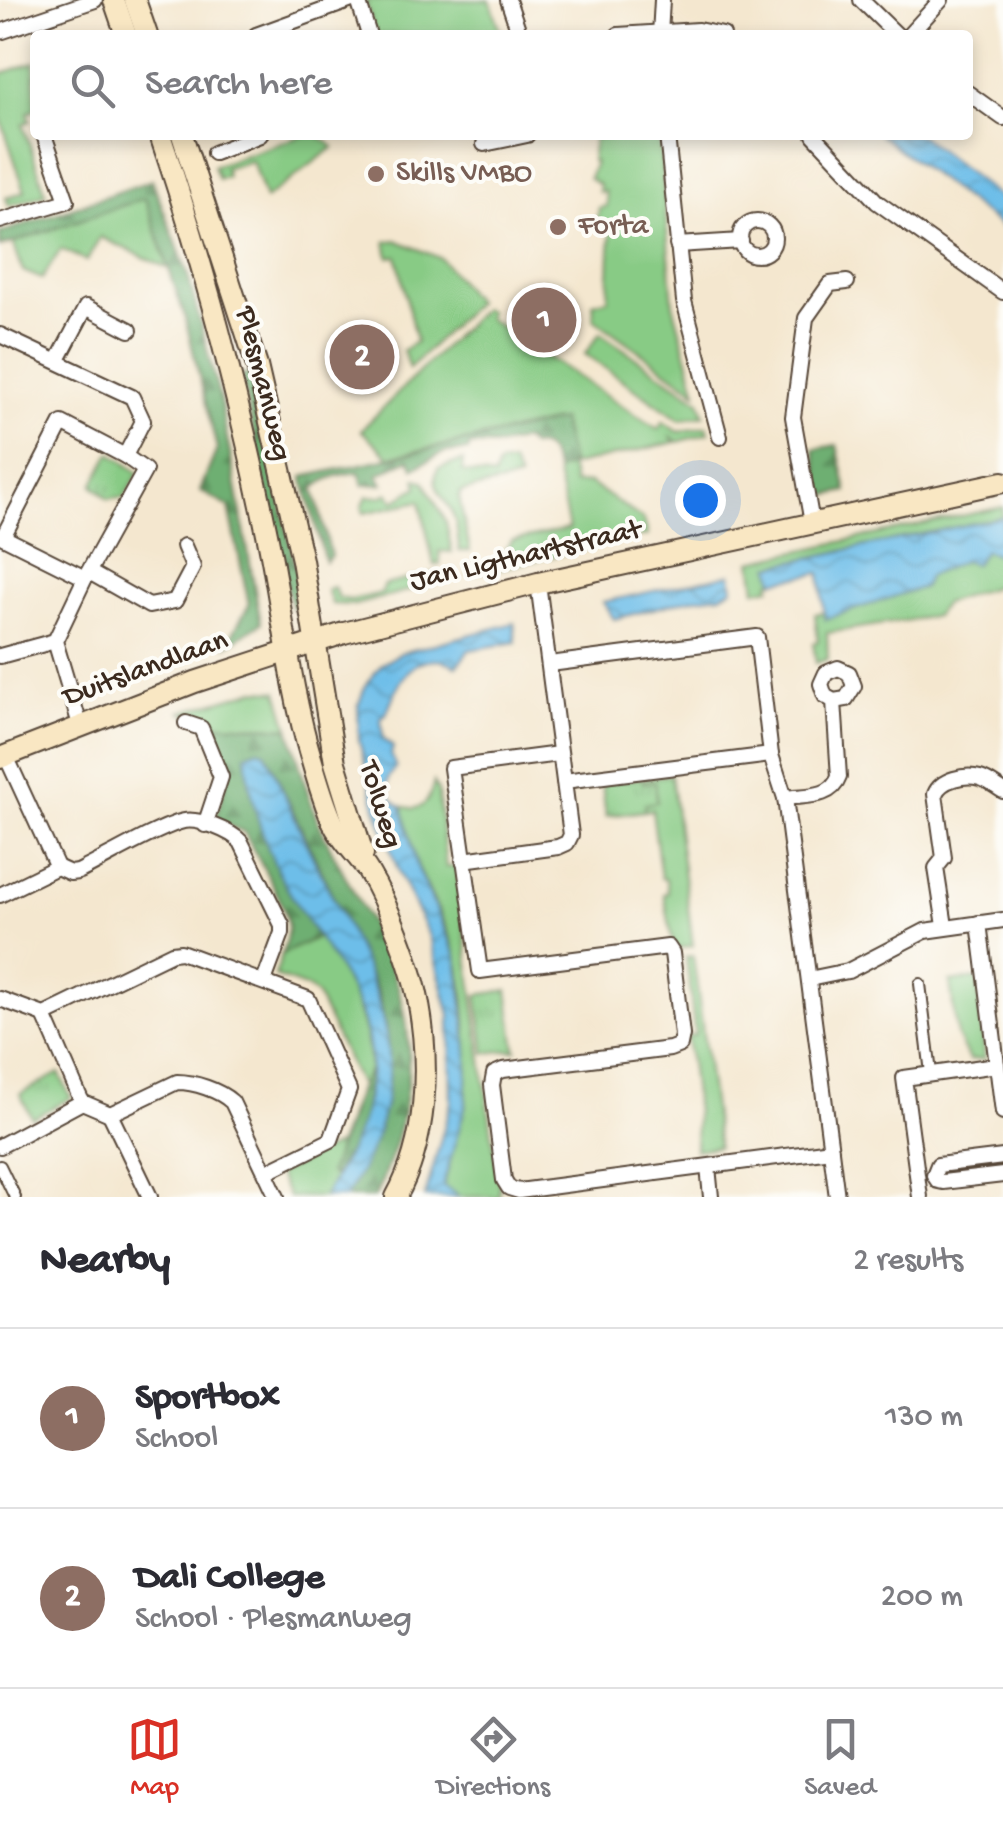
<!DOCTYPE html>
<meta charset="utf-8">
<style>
body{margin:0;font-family:"Gochi Hand",sans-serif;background:#f7f7f7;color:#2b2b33}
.you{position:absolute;left:700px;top:500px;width:35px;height:35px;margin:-25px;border:8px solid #fff;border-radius:50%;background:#1a73e8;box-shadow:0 0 0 15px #1a73e833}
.badge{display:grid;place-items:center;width:65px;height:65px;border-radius:50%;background:#d93025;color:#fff;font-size:32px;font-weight:700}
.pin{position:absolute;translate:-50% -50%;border:5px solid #fff;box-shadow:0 2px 10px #0006}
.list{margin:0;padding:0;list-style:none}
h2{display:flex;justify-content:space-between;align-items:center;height:130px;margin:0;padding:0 40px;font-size:42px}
h2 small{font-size:32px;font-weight:400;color:#7c7c81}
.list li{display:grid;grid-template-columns:65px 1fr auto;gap:30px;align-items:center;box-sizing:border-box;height:180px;padding:0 40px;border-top:2px solid #e1e1e2}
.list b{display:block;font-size:38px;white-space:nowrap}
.list p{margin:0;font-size:32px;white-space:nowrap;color:#7c7c81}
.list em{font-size:32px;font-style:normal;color:#7c7c81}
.icon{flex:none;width:55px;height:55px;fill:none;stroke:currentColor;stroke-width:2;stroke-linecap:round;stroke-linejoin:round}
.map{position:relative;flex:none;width:1003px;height:1197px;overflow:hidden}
.search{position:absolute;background:#fff;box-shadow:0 5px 15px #0003;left:30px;right:30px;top:30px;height:110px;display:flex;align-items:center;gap:25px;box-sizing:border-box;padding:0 35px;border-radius:10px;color:#7c7c81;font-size:38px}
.sheet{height:490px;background:#fff}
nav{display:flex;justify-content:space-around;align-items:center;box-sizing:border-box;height:140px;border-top:2px solid #e1e1e2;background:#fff;font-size:28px;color:#7c7c81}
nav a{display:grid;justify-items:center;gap:5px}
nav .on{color:#d93025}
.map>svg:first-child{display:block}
</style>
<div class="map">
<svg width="1003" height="1197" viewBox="0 0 1003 1197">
<defs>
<pattern id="forest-firs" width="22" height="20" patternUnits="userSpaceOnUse" patternTransform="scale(2.5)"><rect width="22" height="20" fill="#6eaf72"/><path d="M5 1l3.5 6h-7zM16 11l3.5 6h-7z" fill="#5c8f5d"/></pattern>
<pattern id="park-tufts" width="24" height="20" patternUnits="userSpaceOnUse" patternTransform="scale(2.5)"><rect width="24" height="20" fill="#88cb85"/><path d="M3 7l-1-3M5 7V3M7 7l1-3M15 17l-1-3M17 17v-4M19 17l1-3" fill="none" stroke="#76ae72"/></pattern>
<pattern id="water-waves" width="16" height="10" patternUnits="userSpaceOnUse" patternTransform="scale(2.5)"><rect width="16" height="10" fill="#6dbee9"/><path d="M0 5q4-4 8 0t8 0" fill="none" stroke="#5b9bbc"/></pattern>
</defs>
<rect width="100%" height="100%" fill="#fdfcf7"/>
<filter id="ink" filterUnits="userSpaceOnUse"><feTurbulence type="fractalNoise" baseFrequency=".01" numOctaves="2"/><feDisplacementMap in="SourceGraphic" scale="20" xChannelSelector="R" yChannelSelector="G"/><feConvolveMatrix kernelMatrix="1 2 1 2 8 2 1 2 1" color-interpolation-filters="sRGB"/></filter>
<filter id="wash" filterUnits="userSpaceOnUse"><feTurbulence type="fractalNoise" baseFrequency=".0048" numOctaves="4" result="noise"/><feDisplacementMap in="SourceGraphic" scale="40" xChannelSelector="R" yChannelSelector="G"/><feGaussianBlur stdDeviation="2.25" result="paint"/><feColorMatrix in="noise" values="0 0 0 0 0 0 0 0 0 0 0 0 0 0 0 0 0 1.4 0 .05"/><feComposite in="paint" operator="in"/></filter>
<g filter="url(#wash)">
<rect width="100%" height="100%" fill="#f4e7cf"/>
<!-- grass -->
<g fill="#88cb85" stroke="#627a52" stroke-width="2.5">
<polygon points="365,0 490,0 502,34 376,35"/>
<polygon points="35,62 35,110 28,113 30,121 23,124 46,194 9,206 6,198 25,191 0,117 0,74"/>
<polygon points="304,135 317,135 334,147 265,199 252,161 225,168 227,177 218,179 213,166"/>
<polygon points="659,135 673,304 697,392 594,319 593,303 608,299 611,228 597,223 599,208 607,206 605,191 599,192 599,185 589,178 595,162 591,161 594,138"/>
<polygon points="145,197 169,269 100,237 87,261 61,249 42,279 23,271 13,242"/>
<polygon points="396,240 440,258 476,302 409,369 403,350 416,342 397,256 389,257 386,242"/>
<polygon points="483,308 489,312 487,318 658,429 663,422 679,432 707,426 709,433 678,442 670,436 676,442 570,466 574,484 589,483 644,520 648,535 469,575 468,567 497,560 512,541 569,529 556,471 571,464 561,420 389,457 361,430"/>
<polygon points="600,333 700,401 704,415 680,420 585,354"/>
<path d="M463 461 462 472 494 477 498 465 512 463 519 479 461 492 459 497 470 551H459C458 539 458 526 453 515 446 497 429 489 438 468Z"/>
<polygon points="416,479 424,481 446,522 452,552 439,551 440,564 434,565 420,501 364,513 362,507 367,496 380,497 388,493 394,501 418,487"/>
<polygon points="1003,507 1003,517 771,566 774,581 770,582 771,587 756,590 752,561"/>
<polygon points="986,550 1003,557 1000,585 944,603 935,616 827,633 828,659 816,663 813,643 818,641 815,614 825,613 825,618"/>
<polygon points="450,570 455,571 455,578 355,605 332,604 327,589 334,587 338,598 351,600 382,593 384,585 438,572 439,577 450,576"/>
<polygon points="255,690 278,691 289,728 204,723 182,712"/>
<polygon points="671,775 693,946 674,949 664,894 668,893 666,879 661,878 652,810 606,816 602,783"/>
<path d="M434 782 438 791 446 867H456L500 1193 497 1197H460L443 1187C465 1113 476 1035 457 959 449 927 430 896 418 867 410 848 407 826 402 807 406 806 411 809 415 808 429 806 430 793 434 782Z"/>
<path d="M319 936C356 990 384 1053 362 1120 353 1147 337 1172 324 1197H288L278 1174 338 1144 360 1086 317 996 308 988 275 976 282 954Z"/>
<polygon points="693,956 718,1147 695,1150 696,1113 687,1036 695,1035 686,957"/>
<polygon points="977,978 985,1059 969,1060 957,1036 950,982"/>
</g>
<!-- forest -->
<g fill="url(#forest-firs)" stroke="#546c48" stroke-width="2.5">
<polygon points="152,180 187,272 220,399 261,623 225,647 249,605 229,507 200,491 217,449 184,314 145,198 0,247 0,233"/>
<polygon points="252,373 304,605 292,609 241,376"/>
<path d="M561 420 571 465 556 471C552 458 547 444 532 447L524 440 500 446 470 445 468 451 445 452 414 468 409 459 378 475 383 484 363 485 359 472C342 474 328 476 314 489L331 556 325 562 303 477Z"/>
<polygon points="837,445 847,491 815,498 814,494 822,491 814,449"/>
<path d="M204 723 289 728C298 757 305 788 316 816 337 868 370 915 391 967 423 1044 408 1124 375 1197H345C387 1133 399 1064 377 991L271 764 265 752 259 749 246 754C251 822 281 881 319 936L282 954C285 944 289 932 287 921 283 898 255 855 244 832L215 820 229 773 209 726Z"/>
<path d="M369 1071C369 1108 357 1148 333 1176L329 1173 360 1086Z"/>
</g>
<!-- park -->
<g fill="url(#park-tufts)" stroke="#627a52" stroke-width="2.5">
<polygon points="111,453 139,473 124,498 108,499 93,485"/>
<polygon points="642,778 644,783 655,782 657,802 645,804 644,811 606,816 602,783"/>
<polygon points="508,990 516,1050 485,1053 477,995"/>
<polygon points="59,1073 71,1098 32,1118 20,1094"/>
</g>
<!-- water -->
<g fill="url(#water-waves)" stroke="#547484" stroke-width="2.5">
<polygon points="880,135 920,135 1003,200 1003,228"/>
<polygon points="1003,517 1003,557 985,550 975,564 963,561 928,576 924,587 825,619 820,573 774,581 771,566"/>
<polygon points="731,574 733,588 721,595 695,598 614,619 603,602"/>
<path d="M514 623 516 642 469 650 457 666C413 645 399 681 386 714L381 718 383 738 393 747 391 754 396 767 389 777 387 788 393 800 402 807 417 866 457 958 464 1012 468 1063 466 1104 443 1186 460 1197H425L451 1102 450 1015 429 936 399 873 376 807 359 740 358 706 366 684 382 664 401 653Z"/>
<path d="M259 749 265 752C284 791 300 831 319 870 379 988 427 1072 345 1197H324C341 1166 360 1135 367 1100 388 1004 315 948 278 871 261 835 249 794 246 754Z"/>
</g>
</g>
<g filter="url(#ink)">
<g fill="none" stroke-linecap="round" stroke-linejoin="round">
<!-- pedestrian casing -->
<g stroke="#574639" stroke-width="14">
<g id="pedestrian">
<polyline points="920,984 931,1073"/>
<polyline points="0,1166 15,1197"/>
</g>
</g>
<!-- minor casing -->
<g stroke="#574639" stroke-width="18">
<g id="minor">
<polyline points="358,0 369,35"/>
<polyline points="508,0 520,35"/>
<polyline points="861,0 897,35"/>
<polyline points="0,32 95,0"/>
<polyline points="256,35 352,0"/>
<polyline points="618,35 698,30 723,35"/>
<polyline points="660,35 662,0"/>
<polyline points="909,35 941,0"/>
<polyline points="968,93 1003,118"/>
<polyline points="667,135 684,301 720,437"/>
<polyline points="814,135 877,202 1003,292"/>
<polyline points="484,144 527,135"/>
<polyline points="214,153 260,135"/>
<polyline points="0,221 67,201 44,135"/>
<circle cx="757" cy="238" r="17"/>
<polyline points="677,245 741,241"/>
<polyline points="0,335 132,397 143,421 125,456 145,470 85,578 55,641 80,725"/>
<polyline points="58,360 86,307 130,330"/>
<polyline points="812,523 793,417 806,318 830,284 847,282"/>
<polyline points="89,572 149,606 175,601 193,567 184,546"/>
<polyline points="85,578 3,537 62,423 125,456"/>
<polyline points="0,656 55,641"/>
<polyline points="550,664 757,637 771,755 785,798 837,1197"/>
<polyline points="186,723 201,728 221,777 205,825"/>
<polyline points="559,754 451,768 480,971 668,947 672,953 682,1035 680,1045 670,1049 503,1070 494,1074 492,1085 504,1180 509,1188 519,1191 831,1150"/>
<polyline points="6,756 57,867"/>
<polyline points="564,781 771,755"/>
<path d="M785 798C805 795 831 799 839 777L834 701 825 696 821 684 826 673 838 668 849 673 854 686 846 699 834 701"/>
<polyline points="463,860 558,847 567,843 571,835 538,583"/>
<path d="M0 895 57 867 70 873 78 872C103 860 160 826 184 821 199 818 231 831 241 842L282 925V933L264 981"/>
<polyline points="979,923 1003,1112"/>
<path d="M945 926 936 868 944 858 935 794C941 779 965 774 980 778 988 780 996 787 1003 791"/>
<polyline points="809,979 848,971 925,931 1003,920"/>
<polyline points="0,999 44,1015 172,953 181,952 308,999 349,1090 331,1140 266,1172"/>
<polyline points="44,1015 82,1102"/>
<polyline points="110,1114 150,1197"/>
<path d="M0 1146 82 1102 110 1114 177 1082C194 1082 219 1090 232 1102L277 1197"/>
<polyline points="1003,1157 938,1165 934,1175 938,1181 943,1182 1003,1175"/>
<polyline points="708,1167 711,1197"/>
<polyline points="920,1197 904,1078 997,1065"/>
</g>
</g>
<!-- secondary casing -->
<g stroke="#574639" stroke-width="24">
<g id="secondary">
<polyline points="114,0 126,35"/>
<polyline points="135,0 147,35"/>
<path d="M160 135C204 264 238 396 266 529 282 604 289 684 311 758 317 779 324 803 333 823 341 841 358 855 368 871 388 904 413 968 419 1005 430 1066 427 1141 396 1197"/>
<polyline points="182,135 257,366 302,560 335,763 363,854"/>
<polyline points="0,758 195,682 344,633 538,583 1003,482"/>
</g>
</g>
<!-- pedestrian -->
<use href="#pedestrian" stroke="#fff" stroke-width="10"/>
<!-- minor -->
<use href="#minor" stroke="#fff" stroke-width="14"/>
<!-- secondary -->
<use href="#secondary" stroke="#f9e7c3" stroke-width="20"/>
</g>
</g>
<!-- markers -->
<g fill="#8d6e63" stroke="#fdfcf7" stroke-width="4">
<circle cx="376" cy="174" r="10"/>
<circle cx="558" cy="227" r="10"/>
</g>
<g text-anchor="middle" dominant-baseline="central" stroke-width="8" stroke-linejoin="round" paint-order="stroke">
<!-- education labels -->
<g font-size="30" fill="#785e54" stroke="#fdfcf7" text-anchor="start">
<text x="396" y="174">Skills VMBO</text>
<text x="578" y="227">Forta</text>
</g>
<!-- street labels -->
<g font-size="30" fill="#3b2a1e" stroke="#fdfcf7">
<text transform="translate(262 384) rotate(76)">Plesmanweg</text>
<text transform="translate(526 557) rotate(-13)">Jan Ligthartstraat</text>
<text transform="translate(146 670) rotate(-20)">Duitslandlaan</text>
<text transform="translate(379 805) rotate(73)">Tolweg</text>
</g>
</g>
</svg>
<div class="you"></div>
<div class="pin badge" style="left:544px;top:320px;background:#8d6e63">1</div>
<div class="pin badge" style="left:362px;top:357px;background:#8d6e63">2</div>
<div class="search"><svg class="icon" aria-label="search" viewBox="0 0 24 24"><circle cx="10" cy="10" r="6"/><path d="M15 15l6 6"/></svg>Search here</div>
</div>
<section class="sheet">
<h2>Nearby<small>2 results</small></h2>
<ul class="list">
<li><span class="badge" style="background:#8d6e63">1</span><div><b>Sportbox</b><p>School</p></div><em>130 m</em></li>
<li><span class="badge" style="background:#8d6e63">2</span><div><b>Dali College</b><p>School · Plesmanweg</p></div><em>200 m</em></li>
</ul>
</section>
<nav>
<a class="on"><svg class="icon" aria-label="map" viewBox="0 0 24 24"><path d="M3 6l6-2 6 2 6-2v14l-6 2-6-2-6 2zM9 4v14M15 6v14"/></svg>Map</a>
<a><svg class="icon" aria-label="directions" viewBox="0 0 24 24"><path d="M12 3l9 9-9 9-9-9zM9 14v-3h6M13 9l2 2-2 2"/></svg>Directions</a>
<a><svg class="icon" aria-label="saved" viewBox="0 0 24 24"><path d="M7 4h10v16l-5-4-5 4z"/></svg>Saved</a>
</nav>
